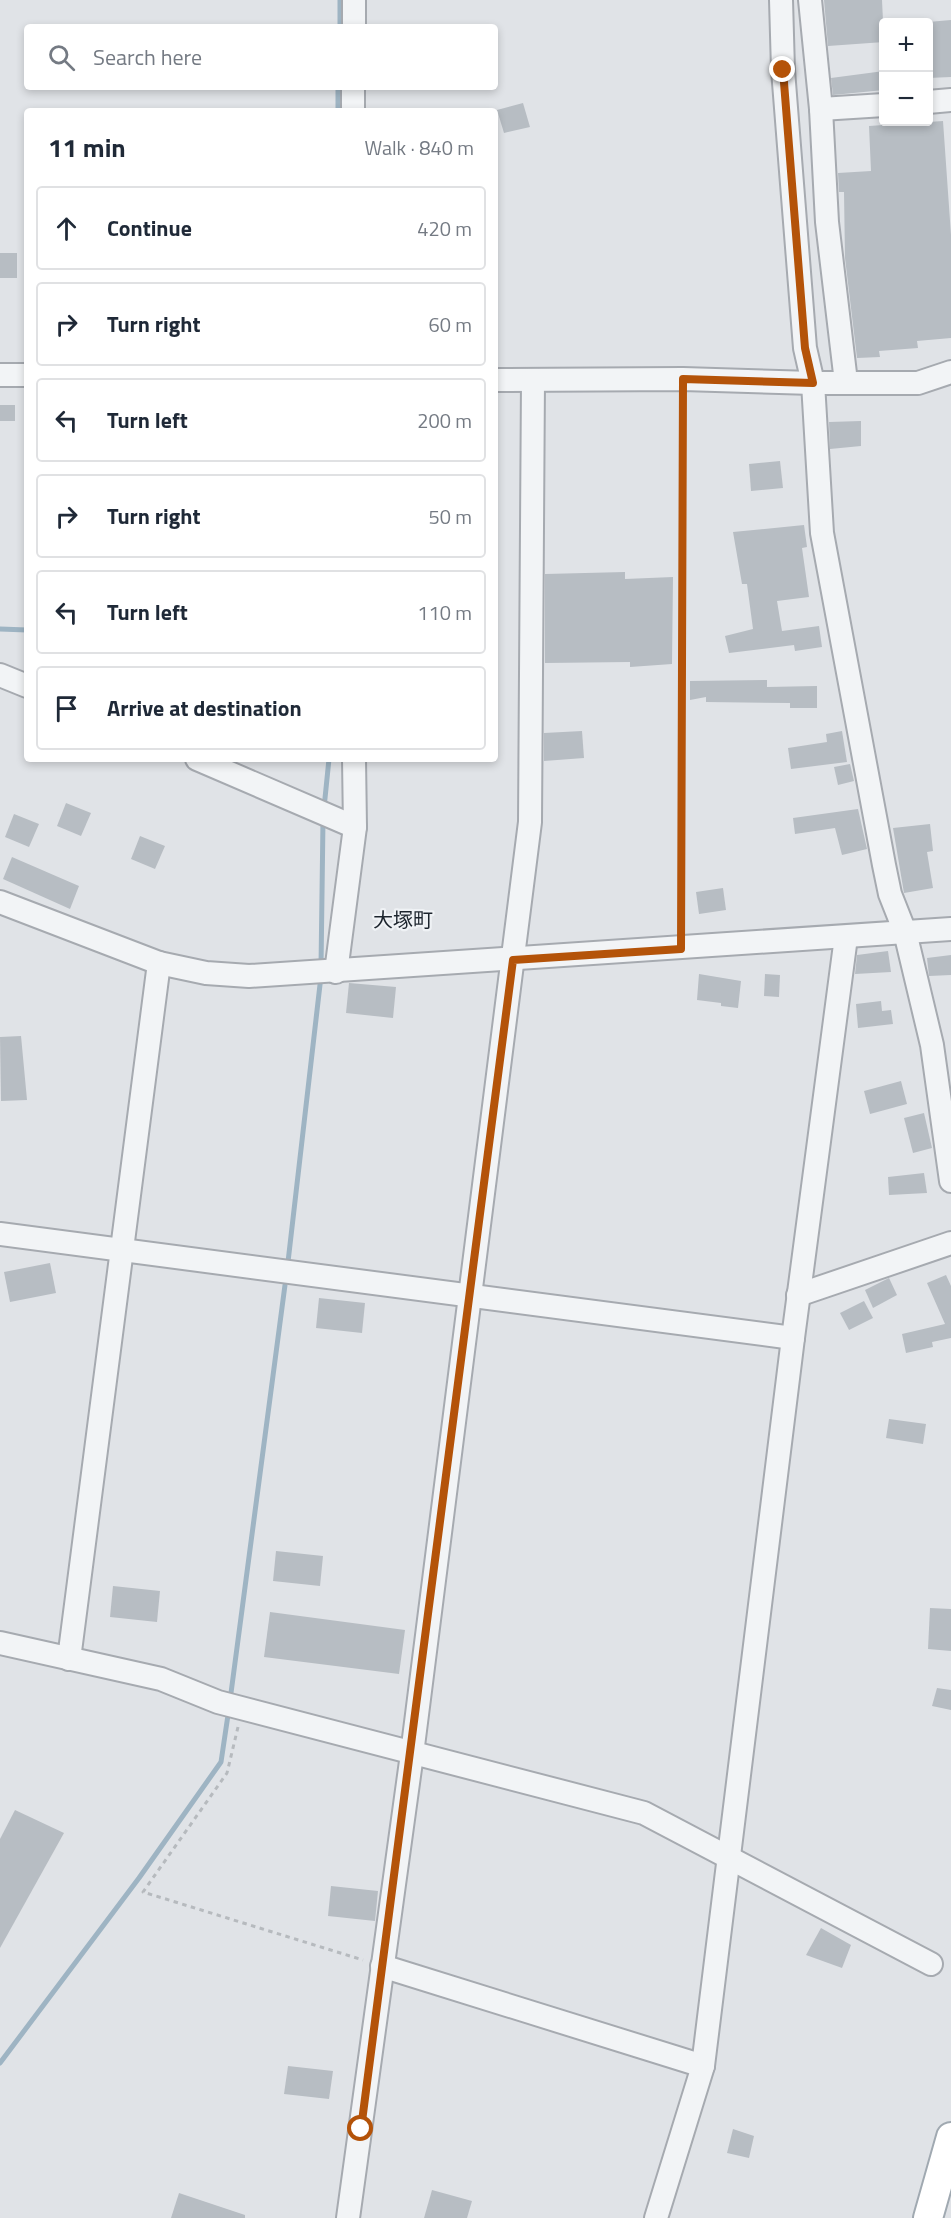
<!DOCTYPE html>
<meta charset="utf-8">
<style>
body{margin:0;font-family:"Titillium Web","Noto Sans JP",sans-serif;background:#f6f6f7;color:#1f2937}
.controls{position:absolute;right:18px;top:18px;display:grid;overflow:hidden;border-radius:6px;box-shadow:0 3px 9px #0003}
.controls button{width:54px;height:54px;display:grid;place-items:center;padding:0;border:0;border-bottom:2px solid #e0e1e3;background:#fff;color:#1f2937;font:30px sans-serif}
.stop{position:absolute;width:18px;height:18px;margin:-14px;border:4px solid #b45309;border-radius:50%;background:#fff}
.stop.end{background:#b45309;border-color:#fff;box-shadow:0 2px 6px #0008}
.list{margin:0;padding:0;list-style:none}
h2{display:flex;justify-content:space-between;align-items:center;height:78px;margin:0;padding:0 24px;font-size:26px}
h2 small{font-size:20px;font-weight:400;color:#747a83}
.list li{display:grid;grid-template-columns:39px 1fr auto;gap:18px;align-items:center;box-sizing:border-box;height:84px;margin:0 12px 12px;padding:0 12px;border:2px solid #e0e1e3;border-radius:6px}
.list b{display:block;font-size:22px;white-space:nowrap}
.list em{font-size:20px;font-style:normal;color:#747a83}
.icon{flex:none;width:33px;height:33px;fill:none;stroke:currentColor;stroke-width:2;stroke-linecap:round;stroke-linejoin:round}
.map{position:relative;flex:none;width:951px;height:2218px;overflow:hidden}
.search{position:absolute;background:#fff;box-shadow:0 3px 9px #0003;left:24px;top:24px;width:474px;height:66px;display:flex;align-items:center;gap:15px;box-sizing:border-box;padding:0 21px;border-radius:6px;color:#747a83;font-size:22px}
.panel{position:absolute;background:#fff;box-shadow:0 3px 9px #0003;left:24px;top:108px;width:474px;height:654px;border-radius:6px}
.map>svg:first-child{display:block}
</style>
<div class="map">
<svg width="951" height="2218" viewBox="0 0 951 2218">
<rect width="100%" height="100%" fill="#e0e3e7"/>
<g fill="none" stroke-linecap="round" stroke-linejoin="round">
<!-- stream -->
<g stroke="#9eb4c3" stroke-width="5">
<polyline points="340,27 340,0"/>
<polyline points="338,111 338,87"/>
<polyline points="0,629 27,630"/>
<polyline points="324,808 329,759"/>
<polyline points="321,967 323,820"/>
<polyline points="288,1262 321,976"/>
<polyline points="231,1693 285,1285"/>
<polyline points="0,2063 139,1878 221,1762 228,1715"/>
</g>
</g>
<!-- building -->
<g fill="#b7bdc3">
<polygon points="824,0 882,0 884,42 828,46"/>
<polygon points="951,20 951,77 928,78 928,22"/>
<polygon points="884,71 884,90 833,95 831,78"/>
<polygon points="523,103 530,127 504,133 497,110"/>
<polygon points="943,121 951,235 951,338 917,341 918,348 879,351 880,357 857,358 845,258 844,192 839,192 838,173 871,171 869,126"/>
<rect x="0" y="253" width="17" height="25"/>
<rect x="0" y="405" width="15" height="16"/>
<polygon points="861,421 861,446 830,449 829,422"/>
<polygon points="780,461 783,488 751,491 749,464"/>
<polygon points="804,525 807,547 802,548 809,597 777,601 782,631 819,626 822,647 795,651 794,645 729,653 725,636 753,629 747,584 742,584 733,532"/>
<polygon points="625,572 625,579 673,577 672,664 630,667 630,662 545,663 545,574"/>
<polygon points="767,680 767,687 817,686 817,708 790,708 790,703 706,702 706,697 690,700 690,681"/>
<polygon points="582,731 584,758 544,761 544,733"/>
<polygon points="842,731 847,762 791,769 788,748 827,742 826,734"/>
<polygon points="850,764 854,781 838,785 834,767"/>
<polygon points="66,803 91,813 81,836 57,826"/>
<polygon points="858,809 867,849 842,855 835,828 795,834 793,818"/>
<polygon points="14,814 39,824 29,847 5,837"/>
<polygon points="930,824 933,851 927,852 933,888 904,893 893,828"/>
<polygon points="140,836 165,846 155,869 131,859"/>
<polygon points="12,857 79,886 70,909 3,879"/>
<polygon points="723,888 726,910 699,914 696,892"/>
<polygon points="888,951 891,972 855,974 857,955"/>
<polygon points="951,955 951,975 929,976 927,958"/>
<polygon points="699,974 741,981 738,1008 721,1006 721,1003 697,1000"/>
<polygon points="765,974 780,975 779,997 764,996"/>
<polygon points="349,983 396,987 393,1018 346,1013"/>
<polygon points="881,1001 882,1011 891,1010 893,1024 858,1028 856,1004"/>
<polygon points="21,1036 27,1100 1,1101 0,1037"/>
<polygon points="901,1081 907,1104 870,1114 864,1091"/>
<polygon points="924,1113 932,1148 913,1153 904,1118"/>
<polygon points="924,1173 927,1193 889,1195 888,1177"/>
<polygon points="50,1263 56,1293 10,1302 4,1272"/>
<polygon points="946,1275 951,1286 951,1338 932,1342 933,1347 906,1353 902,1334 945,1324 927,1283"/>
<polygon points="889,1278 897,1295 873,1308 865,1290"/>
<polygon points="319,1298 365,1303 362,1333 316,1328"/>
<polygon points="864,1301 873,1318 849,1330 840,1313"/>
<polygon points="889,1419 926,1424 923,1444 886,1438"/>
<polygon points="276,1551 323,1556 320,1586 273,1581"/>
<polygon points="113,1586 160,1591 157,1622 110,1617"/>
<polygon points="930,1608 951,1609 951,1651 928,1649"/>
<polygon points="270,1612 405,1630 399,1674 264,1657"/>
<polygon points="937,1688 951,1690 951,1710 932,1706"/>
<polygon points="15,1810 64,1833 0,1948 0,1839"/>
<polygon points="331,1886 378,1891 375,1921 328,1916"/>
<polygon points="821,1928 851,1945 842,1968 806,1955"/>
<polygon points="288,2066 333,2071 329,2099 284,2094"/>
<polygon points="733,2129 754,2136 749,2158 727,2153"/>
<polygon points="432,2190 472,2201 467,2218 424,2218"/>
<polygon points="179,2193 245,2215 245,2218 171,2218"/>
</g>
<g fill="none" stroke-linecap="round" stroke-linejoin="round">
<!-- minor casing -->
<g stroke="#a6aab0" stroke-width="26">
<g id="minor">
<polyline points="781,0 783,70 805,348 813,383 822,533 884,865 890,894 905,932 932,1045 951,1181"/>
<polyline points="810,0 821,109 827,222 846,382"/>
<polyline points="354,27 354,0"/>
<polyline points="928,102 951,100"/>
<polyline points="821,109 884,105"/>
<polyline points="353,111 353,87"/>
<polyline points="0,375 27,375"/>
<polyline points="495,380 683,379 813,383 918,383 951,372"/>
<polyline points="0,675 27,686"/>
<polyline points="197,759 355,827"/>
<polyline points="0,902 159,963 206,973 249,976 951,929"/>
<polyline points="336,972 355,827 354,759"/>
<polyline points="0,1234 793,1338"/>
<polyline points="798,1295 951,1243"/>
<polyline points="0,1643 161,1679 218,1702 644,1813 931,1964"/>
<polyline points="69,1659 159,963"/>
<polyline points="382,1966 703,2066"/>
<polyline points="348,2218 412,1754 530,822 533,380"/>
<polyline points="656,2218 703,2066 793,1338 846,937"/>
</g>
</g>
<!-- major casing -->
<g stroke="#a0a9b1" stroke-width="32">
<polyline id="major" points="928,2218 951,2137"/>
</g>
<!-- path -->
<g stroke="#b6babe" stroke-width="3" stroke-dasharray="4.5 4.5" stroke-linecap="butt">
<polyline points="681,926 683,399"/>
<polyline points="238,1727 227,1773 143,1892 363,1960"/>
</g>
<!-- minor -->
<use href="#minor" stroke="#f2f4f6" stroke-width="22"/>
<!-- major -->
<use href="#major" stroke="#fff" stroke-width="28"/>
</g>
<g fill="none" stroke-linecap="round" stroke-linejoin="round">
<!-- route -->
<polyline stroke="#b45309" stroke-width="8" points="361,2129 513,960 681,949 683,379 813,383 805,348 783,70"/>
</g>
<g text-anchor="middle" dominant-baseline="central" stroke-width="4.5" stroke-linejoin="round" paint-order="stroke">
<!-- neighbourhood labels -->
<g font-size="20" fill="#1c242d" stroke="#eff2f5">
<text x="403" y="919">大塚町</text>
</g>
</g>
</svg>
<div class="controls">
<button>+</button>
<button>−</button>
</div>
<div class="stop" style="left:361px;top:2129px"></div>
<div class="stop end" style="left:783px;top:70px"></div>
<div class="search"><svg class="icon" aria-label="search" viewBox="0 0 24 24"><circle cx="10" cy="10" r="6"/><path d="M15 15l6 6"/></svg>Search here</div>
<section class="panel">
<h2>11 min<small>Walk · 840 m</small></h2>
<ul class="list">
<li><svg class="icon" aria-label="ahead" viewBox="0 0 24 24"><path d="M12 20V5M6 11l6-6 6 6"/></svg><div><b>Continue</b></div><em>420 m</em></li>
<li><svg class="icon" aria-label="right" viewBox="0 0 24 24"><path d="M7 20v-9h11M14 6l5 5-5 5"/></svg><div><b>Turn right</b></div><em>60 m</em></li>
<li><svg class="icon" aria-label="left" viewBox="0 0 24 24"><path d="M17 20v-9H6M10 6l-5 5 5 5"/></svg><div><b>Turn left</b></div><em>200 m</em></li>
<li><svg class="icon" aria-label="right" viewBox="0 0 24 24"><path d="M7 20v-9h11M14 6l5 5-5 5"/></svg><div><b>Turn right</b></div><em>50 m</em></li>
<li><svg class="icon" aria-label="left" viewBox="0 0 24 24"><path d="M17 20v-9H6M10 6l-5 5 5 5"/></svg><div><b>Turn left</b></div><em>110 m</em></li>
<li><svg class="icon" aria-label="arrive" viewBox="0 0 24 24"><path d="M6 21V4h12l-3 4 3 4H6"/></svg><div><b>Arrive at destination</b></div></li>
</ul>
</section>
</div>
